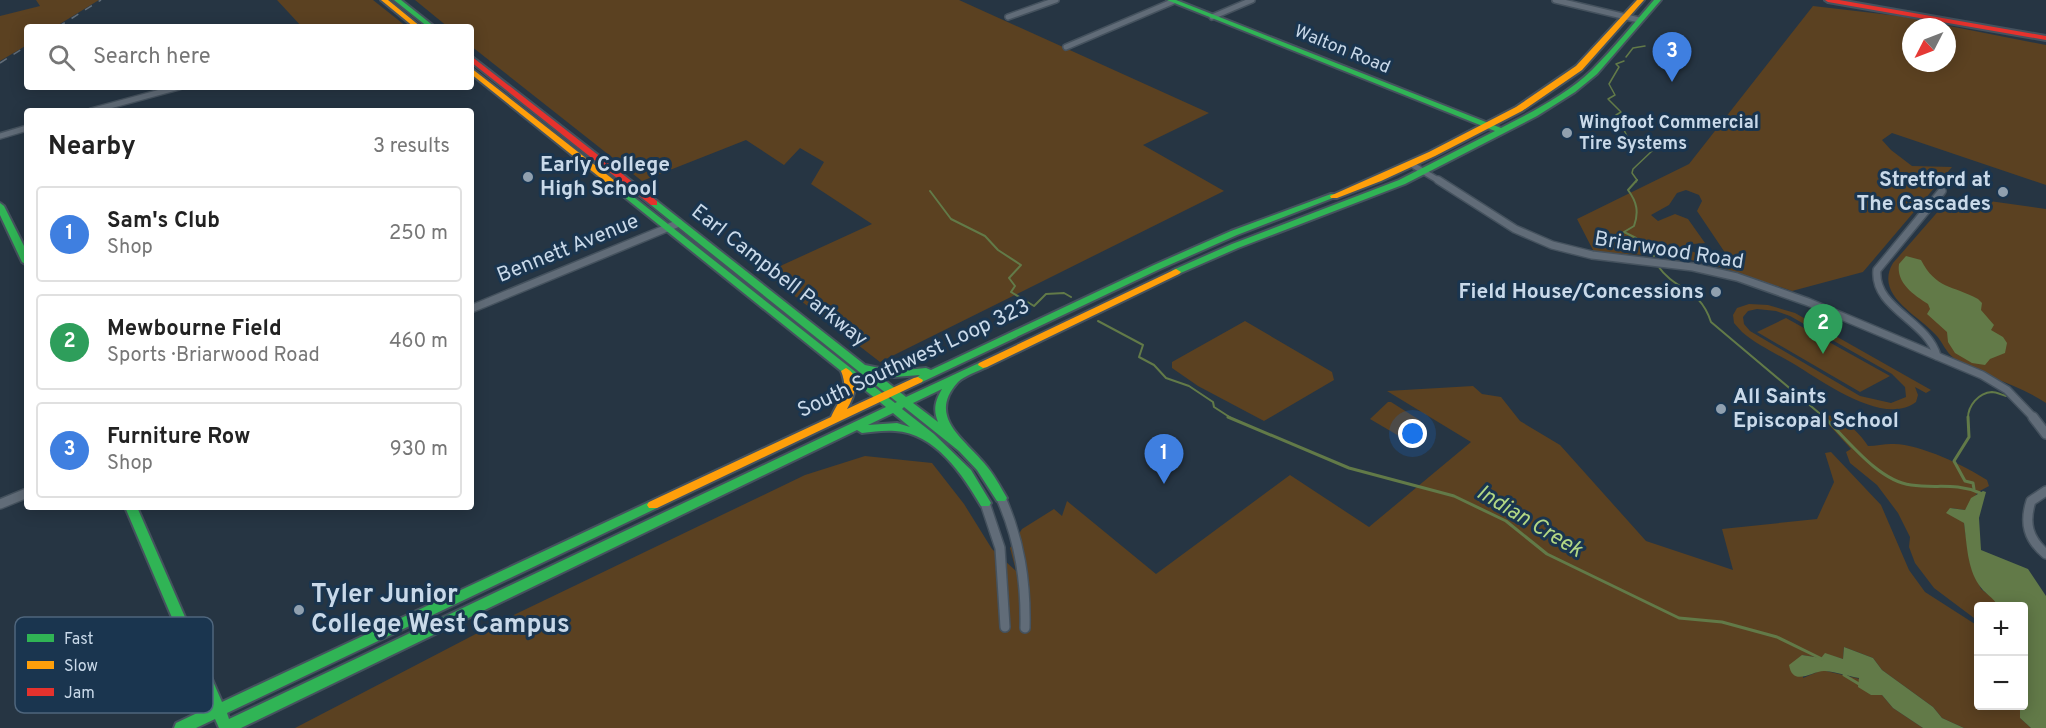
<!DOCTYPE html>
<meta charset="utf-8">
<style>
body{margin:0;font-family:Overpass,sans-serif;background:#f2f2f2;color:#222}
.controls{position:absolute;right:18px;bottom:18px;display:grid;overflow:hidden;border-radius:6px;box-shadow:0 3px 15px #0003}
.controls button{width:54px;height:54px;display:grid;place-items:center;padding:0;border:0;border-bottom:2px solid #e0e0e0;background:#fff;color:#222;font:30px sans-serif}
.compass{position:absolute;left:1902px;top:18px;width:54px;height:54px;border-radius:50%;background:#fff;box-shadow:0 3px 15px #0003;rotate:228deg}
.you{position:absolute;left:1413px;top:434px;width:21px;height:21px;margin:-15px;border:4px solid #fff;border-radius:50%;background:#1a73e8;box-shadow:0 0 0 9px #1a73e833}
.badge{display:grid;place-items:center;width:39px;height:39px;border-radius:50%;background:#0f766e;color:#fff;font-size:20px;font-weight:700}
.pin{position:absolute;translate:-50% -50px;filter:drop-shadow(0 2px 3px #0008)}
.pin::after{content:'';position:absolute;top:32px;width:21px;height:18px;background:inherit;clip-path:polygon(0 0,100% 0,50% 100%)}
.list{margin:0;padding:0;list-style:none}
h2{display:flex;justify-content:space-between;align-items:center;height:78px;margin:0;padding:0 24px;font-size:26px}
h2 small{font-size:20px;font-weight:400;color:#767676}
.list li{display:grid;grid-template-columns:39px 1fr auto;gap:18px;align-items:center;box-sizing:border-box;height:96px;margin:0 12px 12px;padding:0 12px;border:2px solid #e0e0e0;border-radius:6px}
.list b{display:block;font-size:22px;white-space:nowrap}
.list p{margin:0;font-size:20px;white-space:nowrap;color:#767676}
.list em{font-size:20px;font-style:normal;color:#767676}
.icon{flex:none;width:33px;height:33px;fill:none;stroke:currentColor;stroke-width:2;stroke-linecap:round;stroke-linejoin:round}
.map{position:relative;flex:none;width:2046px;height:728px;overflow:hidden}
.search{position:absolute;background:#fff;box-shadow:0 3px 15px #0003;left:24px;top:24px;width:450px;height:66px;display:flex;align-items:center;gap:15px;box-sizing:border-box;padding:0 21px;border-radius:6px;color:#767676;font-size:22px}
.panel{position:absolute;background:#fff;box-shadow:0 3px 15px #0003;left:24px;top:108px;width:450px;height:402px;border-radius:6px}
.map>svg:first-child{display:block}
</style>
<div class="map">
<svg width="2046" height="728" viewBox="0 0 2046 728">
<rect width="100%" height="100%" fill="#263543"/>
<!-- green -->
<g fill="#5b4121" fill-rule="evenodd">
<polygon points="36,0 99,0 55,27 27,27 27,45 0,61 0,16 40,6"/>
<polygon points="277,0 373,0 407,27 302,27"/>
<polygon points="415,0 959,0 1209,113 1143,145 1224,191 880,362 765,273 872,224 811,184 824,162 800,148 784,165 746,140 642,181 471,46 471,27 448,27"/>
<path d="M1813 6 1899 16 2046 45V185L1892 133 1882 140 1891 150 1912 166 1952 167 1863 272 1792 291 1714 265 1678 257 1594 252 1577 219 1689 164ZM1911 27H1947V63H1911ZM1686 190 1699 195 1702 201 1697 211 1734 266C1723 268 1714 259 1707 252L1696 253 1689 250 1693 244 1705 243 1688 219 1675 214 1658 221 1651 215 1669 205 1677 193Z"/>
<path d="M1968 198 2046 209V403C2018 384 1983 377 1955 359 1945 352 1943 342 1935 334 1917 314 1874 295 1893 263L1948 200 1960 201Z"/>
<path d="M1749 304 1768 305 1795 313 1931 390 1926 393 1915 387 1918 395 1916 402C1884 427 1822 381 1794 364 1777 354 1757 345 1742 332L1734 323 1733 315 1737 308ZM1757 309 1776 311 1790 316 1892 374 1905 387 1906 397 1891 403 1860 396 1750 331 1744 324 1743 317 1748 311Z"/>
<polygon points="1786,318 1890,376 1860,392 1757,332"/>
<polygon points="1245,321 1332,372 1334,380 1264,421 1198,386 1172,368 1172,362"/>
<polygon points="1473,386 1482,394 1501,397 1520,421 1560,445 1646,541 1733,570 1722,529 1817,519 1834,482 1825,453 1831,452 1881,505 1909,570 1925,592 1978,626 1978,706 2020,706 2020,718 2031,728 1964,728 1942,718 1933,707 1882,670 1873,658 1844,647 1843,659 1825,654 1821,658 1802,655 1803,678 1822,670 1860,679 1871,695 1882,695 1893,708 1923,728 295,728 493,625 805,475 865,456 932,463 964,504 992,549 1016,571 1010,548 1022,529 1054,509 1062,516 1067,501 1156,574 1290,475 1369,527 1471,442 1387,391"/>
<polygon points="1388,402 1391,402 1421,421 1399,436 1370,419"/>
<path d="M1819 414C1840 415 1857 429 1868 446 1876 446 1884 444 1891 444 1916 442 1966 466 1987 480L1989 486 1978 492 1965 510 1951 508 1964 523 1970 563 1981 589 1994 599 1998 606H1978V621L1934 588 1915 563 1909 547 1910 537 1898 513 1877 485 1850 463 1846 452 1851 449Z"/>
</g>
<!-- water -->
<g fill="#627a48">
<path d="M1906 256 1921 260C1936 289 1952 285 1978 299L1982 303 1981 310 1994 325 1991 330 2003 337 2007 343 2005 353 1990 359 1985 365 1972 363 1955 353 1948 342 1947 332 1927 314 1930 309 1928 304C1914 295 1896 283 1899 264Z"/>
<path d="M1983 491 1986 492 1979 518 1981 550 2028 569 2046 596V728H2031L2020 718V706H2024V606H1998C1993 597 1984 593 1979 585 1967 567 1967 544 1964 523L1946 513 1950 508 1965 510 1971 498Z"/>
<path d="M1844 647 1873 658 1882 670 1933 707 1942 718 1964 728H1923L1893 708 1882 695H1871L1858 687 1859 678C1848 676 1837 672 1825 671 1813 670 1793 688 1789 665L1802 655 1821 658 1825 653 1843 659Z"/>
</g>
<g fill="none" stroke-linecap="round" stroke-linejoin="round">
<!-- stream-far2 -->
<g stroke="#627a48" stroke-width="1.5">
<polyline points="1626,57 1633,48 1645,46"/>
<polyline points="1624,61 1616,64 1619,67 1609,84 1615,95 1608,99 1621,112 1616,115 1625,122 1624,130 1629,140 1637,140 1651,147 1652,151 1633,169 1632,173 1637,180 1636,182"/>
</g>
<!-- stream-far1 -->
<g stroke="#627a48" stroke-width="2">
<path d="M1637 180 1628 190C1637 202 1639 212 1634 226L1624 232 1636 238 1654 256"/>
<polyline points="930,191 951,219 985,236 998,250 1021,265 1009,278 1015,286 1011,292 1034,306 1046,294 1064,293 1071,297"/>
<path d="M1658 266C1676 292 1699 286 1711 322L1825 418"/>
<polyline points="1098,321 1143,345 1139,357 1154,365 1166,378 1189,386 1213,402 1214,407 1231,418"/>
<path d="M1968 418C1968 406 1978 393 1992 392 1996 392 2002 395 2006 396"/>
</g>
<!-- stream -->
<g stroke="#627a48" stroke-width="3">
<polyline points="1228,417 1349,468 1454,496 1506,521 1547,554 1679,618 1722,622 1777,637 1822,659"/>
<path d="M1824 417C1847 439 1878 481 1911 485 1937 489 1954 482 1980 493"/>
<polyline points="1968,417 1969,437 1954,461 1965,481 1973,483 1974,489"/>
<polyline points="1844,675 1859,684"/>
</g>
<!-- street-far2 casing -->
<g stroke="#45525e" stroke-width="8">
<g id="street-far2">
<polyline points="1555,0 1639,20"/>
<polyline points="1008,17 1056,0"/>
<polyline points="1212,17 1252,0"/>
<polyline points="1066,47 1174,1"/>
<polyline points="91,111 179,87"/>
<polyline points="0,136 27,128"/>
<polyline points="1411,164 1441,182"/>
</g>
</g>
<!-- street-far1 casing -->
<g stroke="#45525e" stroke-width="10">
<g id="street-far1">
<polyline points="1438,180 1515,229 1552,245 1592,255 1693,267 1737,277 1808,302 1982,375 2007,390 2034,418"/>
<polyline points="471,309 679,223"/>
<path d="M1937 356C1928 321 1873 308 1877 270L1942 191"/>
</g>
</g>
<!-- street casing -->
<g stroke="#45525e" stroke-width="12">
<g id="street">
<polyline points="2033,417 2046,434"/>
<path d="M2046 491 2031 501C2024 523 2028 539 2046 554"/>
<path d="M1001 498C1020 541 1026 582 1025 628"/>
<polyline points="985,503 1000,548 1005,627"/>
<polyline points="0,504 27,493"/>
</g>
</g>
<!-- fast casing -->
<g stroke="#45525e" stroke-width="4">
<g id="fast">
<polygon points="394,0 401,0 435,27 428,27"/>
<path d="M1167 0H1176L1501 128C1532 112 1566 95 1592 70 1614 48 1634 23 1654 0H1661L1597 74 1575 92 1537 116 1405 184 1238 248 1176 275 1171 272 1173 270 1232 244 1399 180 1495 131Z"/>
<path d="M621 187 895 403 897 402 651 205V201H657L865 365 894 371 926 368 931 370 1154 265 1231 231 1331 194H1337L1338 196 1237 235 1160 269 922 382 918 383 913 380 920 375 894 377 877 374 906 397 979 363H987L988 365 987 367C978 371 964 376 958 382 927 416 963 438 984 463 993 473 1000 486 1007 498L1005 501H997L977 470 959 451 904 407 902 409 934 434 971 470 991 503 989 506H981C963 475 935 433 895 431 884 430 873 432 862 433L857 430 241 728H219L215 719 196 728H174L176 723 210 707 125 507H137L222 702 649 502H657L659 505 657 508 227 713 229 719 886 407 618 192V188ZM942 389C935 401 933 410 938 422L913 403ZM893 413 910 427 897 423 868 425Z"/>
<polygon points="0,203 4,206 27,252 27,265 22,262 0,215"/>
</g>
</g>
<!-- slow casing -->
<g stroke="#45525e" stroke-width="4">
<g id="slow">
<polygon points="381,0 388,0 421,27 414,27"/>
<polygon points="1637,0 1644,0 1582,70 1522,111 1435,156 1381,181 1337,198 1331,198 1330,196 1429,152 1516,107 1576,66"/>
<polygon points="471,68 624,188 624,192 618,192 471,74"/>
<polygon points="1176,269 1181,272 1179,274 987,367 983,368 978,365 979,363"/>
<path d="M846 368C862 376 854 397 847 409L914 378 918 377 923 380 922 382 657 508H649L647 505 649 502 831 417C839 398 850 394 841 371Z"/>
</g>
</g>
<!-- jam casing -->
<g stroke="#45525e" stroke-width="4">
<g id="jam">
<polygon points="1825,0 1839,0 2046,36 2046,40 1828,2"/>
<polygon points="471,56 657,201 657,205 651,205 471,62"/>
</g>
</g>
<!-- street-far2 -->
<use href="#street-far2" stroke="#616c78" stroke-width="5"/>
<!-- street-far1 -->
<use href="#street-far1" stroke="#616c78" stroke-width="7"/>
<!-- street -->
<use href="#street" stroke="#616c78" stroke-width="9"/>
<!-- fast -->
<use href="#fast" fill="#30b455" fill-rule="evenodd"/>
<!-- slow -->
<use href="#slow" fill="#ff9f0a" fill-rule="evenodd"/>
<!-- jam -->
<use href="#jam" fill="#e5322d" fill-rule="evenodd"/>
<!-- rail -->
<g stroke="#626d78" stroke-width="1.5" stroke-dasharray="8 8" stroke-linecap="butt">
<polyline points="58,27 101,0"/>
<polyline points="0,63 27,46"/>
</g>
</g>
<!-- markers -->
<g fill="#90a0af" stroke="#1a354f" stroke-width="2">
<circle cx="1567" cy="133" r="6"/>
<circle cx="528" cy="177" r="6"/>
<circle cx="2003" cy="192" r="6"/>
<circle cx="1716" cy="292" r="6"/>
<circle cx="1721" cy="409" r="6"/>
<circle cx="299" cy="610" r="6"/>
</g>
<g text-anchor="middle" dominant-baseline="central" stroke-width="6" stroke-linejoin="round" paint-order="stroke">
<!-- far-street labels -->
<g font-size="18" fill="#c9d9e9" stroke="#1a354f">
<text transform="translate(1342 50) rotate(22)">Walton Road</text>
</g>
<!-- far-poi labels -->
<g font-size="18" font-weight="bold" fill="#c9d9e9" stroke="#1a354f" text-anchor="start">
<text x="1579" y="123">Wingfoot Commercial<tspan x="1579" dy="21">Tire Systems</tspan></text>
</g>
<!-- poi labels -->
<g font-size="21" font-weight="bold" fill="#c9d9e9" stroke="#1a354f" text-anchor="start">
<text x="540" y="165">Early College<tspan x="540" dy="24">High School</tspan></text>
<text x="1991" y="180" text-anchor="end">Stretford at<tspan x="1991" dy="24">The Cascades</tspan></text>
<text x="1704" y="292" text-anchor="end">Field House/Concessions</text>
<text x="1733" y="397">All Saints<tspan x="1733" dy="24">Episcopal School</tspan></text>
</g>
<!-- street labels -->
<g font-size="21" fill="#c9d9e9" stroke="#1a354f">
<text transform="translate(568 249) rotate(-22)">Bennett Avenue</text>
<text transform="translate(1669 251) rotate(9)">Briarwood Road</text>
<text transform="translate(779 276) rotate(38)">Earl Campbell Parkway</text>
<text transform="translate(914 359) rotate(-25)">South Southwest Loop 323</text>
</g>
<!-- water labels -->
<g font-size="22" font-style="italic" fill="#b2d784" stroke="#1a354f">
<text transform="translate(1529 522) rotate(31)">Indian Creek</text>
</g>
<!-- near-poi labels -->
<g font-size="26" font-weight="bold" fill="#c9d9e9" stroke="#1a354f" text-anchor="start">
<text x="311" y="595">Tyler Junior<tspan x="311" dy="30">College West Campus</tspan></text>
</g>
</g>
<!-- legend -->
<rect x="15" y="617" width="198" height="96" rx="9" fill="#1a354f" stroke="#4f667d" stroke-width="1.5"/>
<rect x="27" y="634" width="27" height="8" fill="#30b455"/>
<rect x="27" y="661" width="27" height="8" fill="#ff9f0a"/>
<rect x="27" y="688" width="27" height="8" fill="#e5322d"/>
<g font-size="16" fill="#c9d9e9">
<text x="64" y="644">Fast</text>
<text x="64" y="671">Slow</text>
<text x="64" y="698">Jam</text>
</g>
</svg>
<div class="controls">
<button>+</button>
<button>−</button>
</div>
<svg class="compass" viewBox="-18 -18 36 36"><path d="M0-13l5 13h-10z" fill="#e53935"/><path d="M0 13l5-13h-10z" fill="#767676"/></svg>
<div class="you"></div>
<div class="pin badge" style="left:1164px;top:484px;background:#3f7fe0">1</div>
<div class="pin badge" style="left:1823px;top:354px;background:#2e9e5b">2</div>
<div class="pin badge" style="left:1672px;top:82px;background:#3f7fe0">3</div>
<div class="search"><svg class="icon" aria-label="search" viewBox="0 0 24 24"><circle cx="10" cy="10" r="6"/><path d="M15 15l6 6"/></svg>Search here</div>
<section class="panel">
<h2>Nearby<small>3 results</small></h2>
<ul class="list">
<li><span class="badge" style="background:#3f7fe0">1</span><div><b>Sam's Club</b><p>Shop</p></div><em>250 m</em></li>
<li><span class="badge" style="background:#2e9e5b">2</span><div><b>Mewbourne Field</b><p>Sports · Briarwood Road</p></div><em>460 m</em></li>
<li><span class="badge" style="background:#3f7fe0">3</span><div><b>Furniture Row</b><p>Shop</p></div><em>930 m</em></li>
</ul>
</section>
</div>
